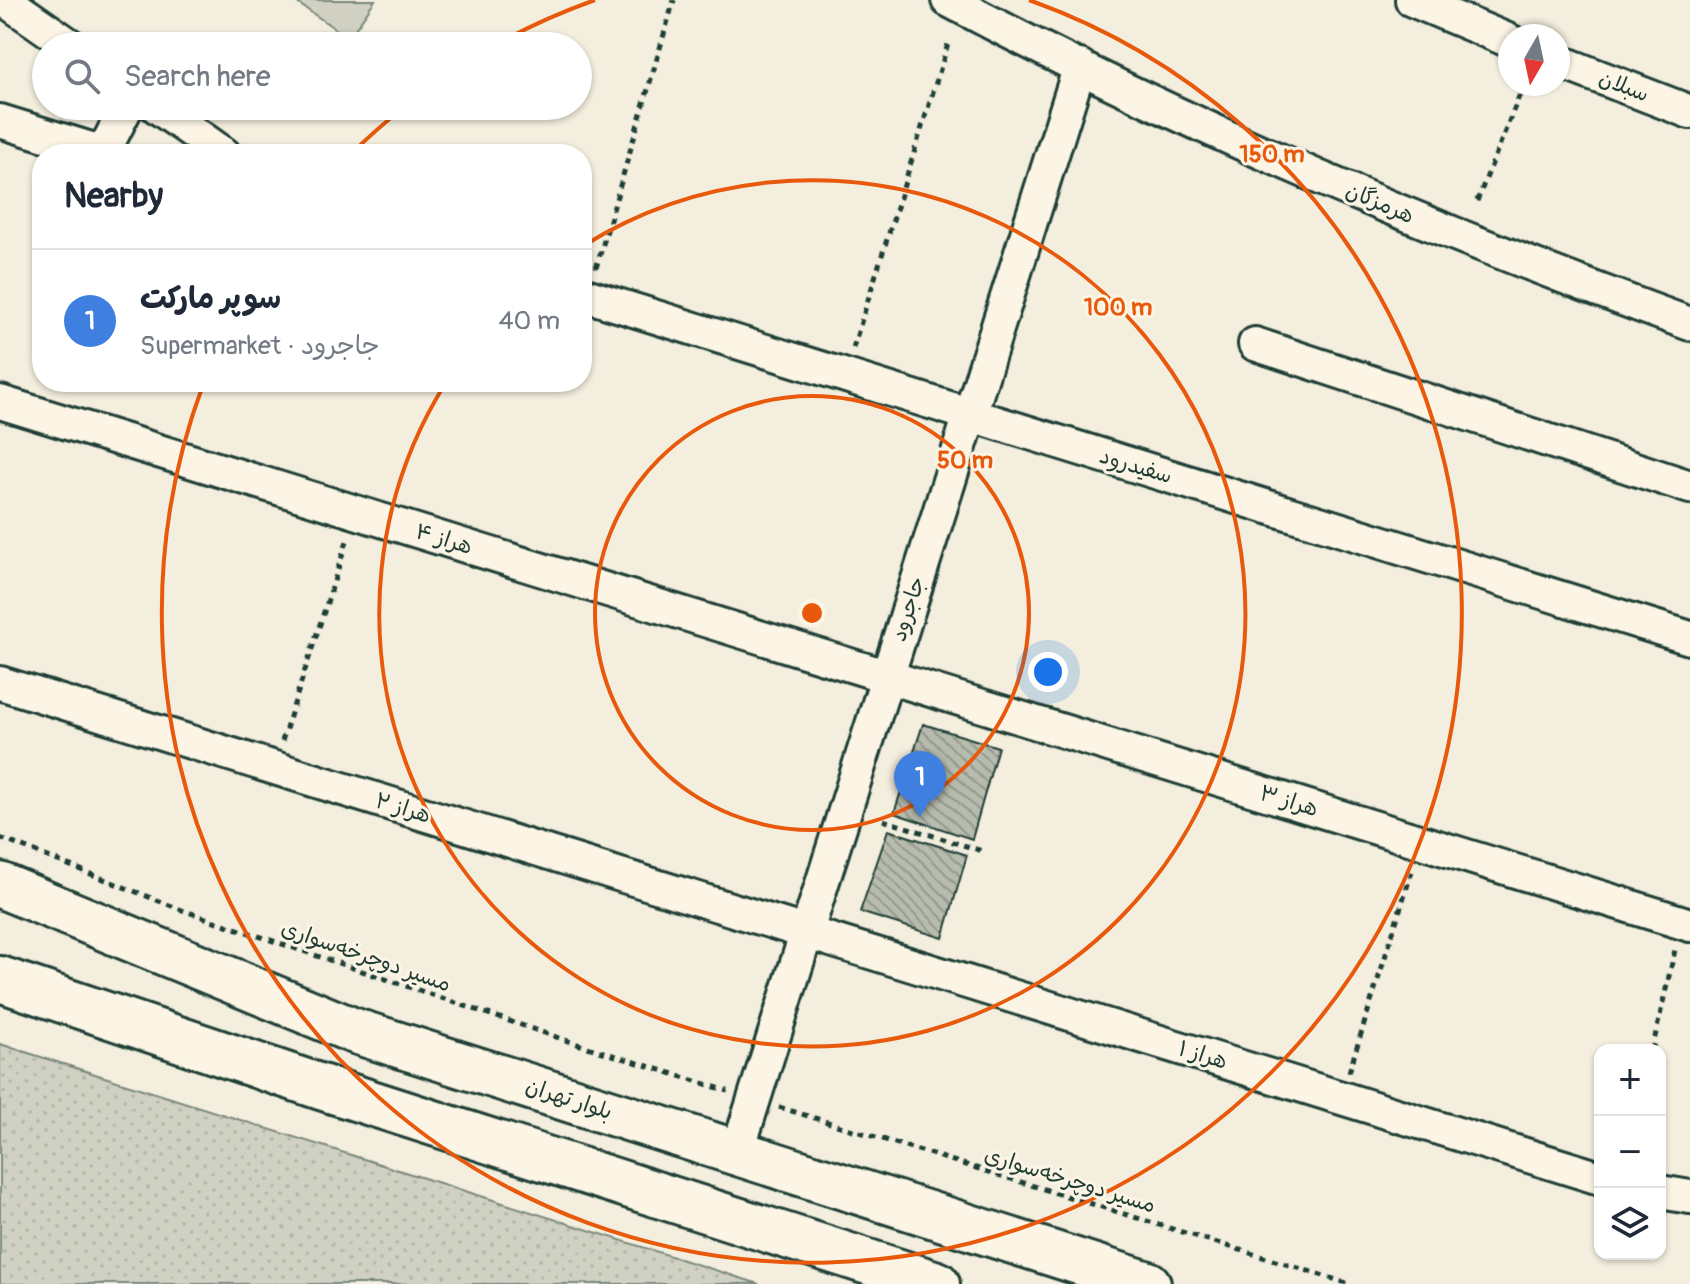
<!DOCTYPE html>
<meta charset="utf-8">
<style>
body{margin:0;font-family:Pangolin,"Playpen Sans Arabic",sans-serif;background:#f6f6f7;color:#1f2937}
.controls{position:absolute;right:24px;bottom:24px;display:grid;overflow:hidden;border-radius:16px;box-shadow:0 2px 6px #0004}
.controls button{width:72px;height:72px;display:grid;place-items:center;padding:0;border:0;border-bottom:2px solid #e0e1e3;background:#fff;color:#1f2937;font:40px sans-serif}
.compass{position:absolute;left:1498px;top:24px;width:72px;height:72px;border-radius:50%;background:#fff;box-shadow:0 2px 6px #0004;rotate:189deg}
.you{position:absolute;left:1048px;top:672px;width:28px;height:28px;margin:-20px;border:6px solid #fff;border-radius:50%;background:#1a73e8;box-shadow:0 0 0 12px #1a73e833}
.badge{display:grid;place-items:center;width:52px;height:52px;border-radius:50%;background:#b45309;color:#fff;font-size:26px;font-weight:700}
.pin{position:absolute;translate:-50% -66px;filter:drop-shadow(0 2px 4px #0008)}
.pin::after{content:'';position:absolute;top:42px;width:28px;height:24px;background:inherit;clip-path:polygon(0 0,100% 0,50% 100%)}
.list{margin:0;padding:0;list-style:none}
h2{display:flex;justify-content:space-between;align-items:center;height:104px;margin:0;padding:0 32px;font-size:34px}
h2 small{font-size:26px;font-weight:400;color:#747a83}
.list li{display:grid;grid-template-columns:52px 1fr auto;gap:24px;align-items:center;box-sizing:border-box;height:144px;padding:0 32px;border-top:2px solid #e0e1e3}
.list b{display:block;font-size:30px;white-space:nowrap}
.list p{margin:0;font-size:26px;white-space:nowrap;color:#747a83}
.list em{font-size:26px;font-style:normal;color:#747a83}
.icon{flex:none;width:44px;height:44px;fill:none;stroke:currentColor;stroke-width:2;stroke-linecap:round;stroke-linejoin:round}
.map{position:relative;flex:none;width:1690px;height:1284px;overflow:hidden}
.search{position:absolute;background:#fff;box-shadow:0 2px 6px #0004;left:32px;top:32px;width:560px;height:88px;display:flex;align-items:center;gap:20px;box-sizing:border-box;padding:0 28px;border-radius:44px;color:#747a83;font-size:30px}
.panel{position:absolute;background:#fff;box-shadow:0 2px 6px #0004;left:32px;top:144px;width:560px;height:248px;border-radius:32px}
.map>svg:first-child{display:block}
</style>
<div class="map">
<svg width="1690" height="1284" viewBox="0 0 1690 1284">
<defs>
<pattern id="grass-dots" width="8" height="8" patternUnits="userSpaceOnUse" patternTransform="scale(2)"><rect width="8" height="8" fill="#d0d1c2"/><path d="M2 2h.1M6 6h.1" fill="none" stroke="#b2b4a7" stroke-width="1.8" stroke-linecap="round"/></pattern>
<pattern id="building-back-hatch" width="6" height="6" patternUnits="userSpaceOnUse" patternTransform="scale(2)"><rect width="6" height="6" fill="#b8bcae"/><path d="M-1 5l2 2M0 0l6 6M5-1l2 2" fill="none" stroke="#959a8e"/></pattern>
</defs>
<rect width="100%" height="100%" fill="#f3eede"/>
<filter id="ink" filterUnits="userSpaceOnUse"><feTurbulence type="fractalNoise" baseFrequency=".0125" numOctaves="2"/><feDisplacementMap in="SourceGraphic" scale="16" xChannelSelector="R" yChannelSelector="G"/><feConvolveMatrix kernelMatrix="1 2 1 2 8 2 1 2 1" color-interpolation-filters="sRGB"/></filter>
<g filter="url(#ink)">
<!-- grass -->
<polygon fill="url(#grass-dots)" stroke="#78877b" stroke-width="2" points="0,1044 759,1284 0,1284"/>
<!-- pitch -->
<polygon fill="#d0d1c2" stroke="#78877b" stroke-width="2" points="293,0 375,0 349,38"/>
<!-- building -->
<g fill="url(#building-back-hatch)" stroke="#1f3d34" stroke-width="2">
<polygon points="923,724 998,747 972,839 894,813"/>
<polygon points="888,830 967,855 943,938 860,912"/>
</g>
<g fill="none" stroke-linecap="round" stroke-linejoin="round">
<!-- street casing -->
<g stroke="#1f3d34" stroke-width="38">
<g id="street">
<polyline points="5,0 71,46"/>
<path d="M948 0C1186 127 1437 232 1690 324"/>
<polyline points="1412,0 1510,41"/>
<polyline points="1558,61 1690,112"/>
<polyline points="156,106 224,154"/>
<polyline points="0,121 107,154"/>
<polyline points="103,153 127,106"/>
<polyline points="582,294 1690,638"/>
<polyline points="1255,344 1690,487"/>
<polyline points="0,402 1690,925"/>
<polyline points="0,683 1600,1178"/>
<polyline points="737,1153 1080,66"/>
<polyline points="1660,1192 1690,1197"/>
</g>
</g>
<!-- primary casing -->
<g stroke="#1f3d34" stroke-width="50">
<g id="primary">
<polyline points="0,885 352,1030 1148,1284"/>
<polyline points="0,979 321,1087 937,1284"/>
</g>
</g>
<!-- path -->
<g stroke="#1f3d34" stroke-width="5" stroke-dasharray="6 6" stroke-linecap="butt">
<polyline points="1477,201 1524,84"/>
<polyline points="596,268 674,0"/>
<polyline points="853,348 948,44"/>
<polyline points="282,741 348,538"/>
<polyline points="883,820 982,851"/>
<polyline points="0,838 182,910 568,1041 728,1091"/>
<polyline points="1652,1050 1675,950"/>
<polyline points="1349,1072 1413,868"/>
<polyline points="779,1107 1350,1284"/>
</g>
<!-- street -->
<use href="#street" stroke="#fcf5e5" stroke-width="32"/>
<!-- primary -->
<use href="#primary" stroke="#fcf5e5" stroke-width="44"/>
</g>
</g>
<!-- distance rings -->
<g fill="none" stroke="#e8590c" stroke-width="4">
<circle cx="812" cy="613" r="217"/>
<path d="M583 246A433 433 0 1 1 445 384"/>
<path d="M352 153A650 650 0 0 1 403 108M497 44A650 650 0 0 1 595 0M1029 0A650 650 0 1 1 203 385"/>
</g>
<g text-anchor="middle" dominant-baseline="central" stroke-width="6" stroke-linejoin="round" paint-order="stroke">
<!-- street labels -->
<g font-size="22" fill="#1f3d34" stroke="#fcf5e5">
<text transform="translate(1624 86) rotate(21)">سبلان</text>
<text transform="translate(1380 203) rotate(23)">هرمزگان</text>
<text transform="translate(1136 466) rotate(17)">سفیدرود</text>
<text transform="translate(444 539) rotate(17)">هراز ۴</text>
<text transform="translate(908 609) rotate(-72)">جاجرود</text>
<text transform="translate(1289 801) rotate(17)">هراز ۳</text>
<text transform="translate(403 808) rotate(17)">هراز ۲</text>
<text transform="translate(366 956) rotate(19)">مسیر دوچرخه‌سواری</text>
<text transform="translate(1203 1055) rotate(17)">هراز ۱</text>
<text transform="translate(569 1099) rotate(18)">بلوار تهران</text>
<text transform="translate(1070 1180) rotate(17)">مسیر دوچرخه‌سواری</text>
</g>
</g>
<circle cx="812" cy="613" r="12" fill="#e8590c" stroke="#fcf5e5" stroke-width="4"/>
<g font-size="24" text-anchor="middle" font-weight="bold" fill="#e8590c" stroke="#fcf5e5" stroke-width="6" stroke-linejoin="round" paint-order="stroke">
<text x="1272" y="162">150 m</text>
<text x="1118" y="315">100 m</text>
<text x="965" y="468">50 m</text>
</g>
</svg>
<div class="controls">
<button>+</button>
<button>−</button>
<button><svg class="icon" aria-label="layers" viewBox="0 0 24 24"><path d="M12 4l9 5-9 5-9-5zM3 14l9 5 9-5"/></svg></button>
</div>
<svg class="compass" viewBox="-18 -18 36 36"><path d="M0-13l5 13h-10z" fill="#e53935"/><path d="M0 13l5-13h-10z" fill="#747a83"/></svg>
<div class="you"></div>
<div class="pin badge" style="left:920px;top:817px;background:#3f7fe0">1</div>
<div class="search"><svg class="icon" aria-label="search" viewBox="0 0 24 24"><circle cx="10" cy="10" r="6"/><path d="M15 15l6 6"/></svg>Search here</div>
<section class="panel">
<h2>Nearby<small></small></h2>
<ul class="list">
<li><span class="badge" style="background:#3f7fe0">1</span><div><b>سوپر مارکت</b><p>Supermarket · جاجرود</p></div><em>40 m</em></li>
</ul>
</section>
</div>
